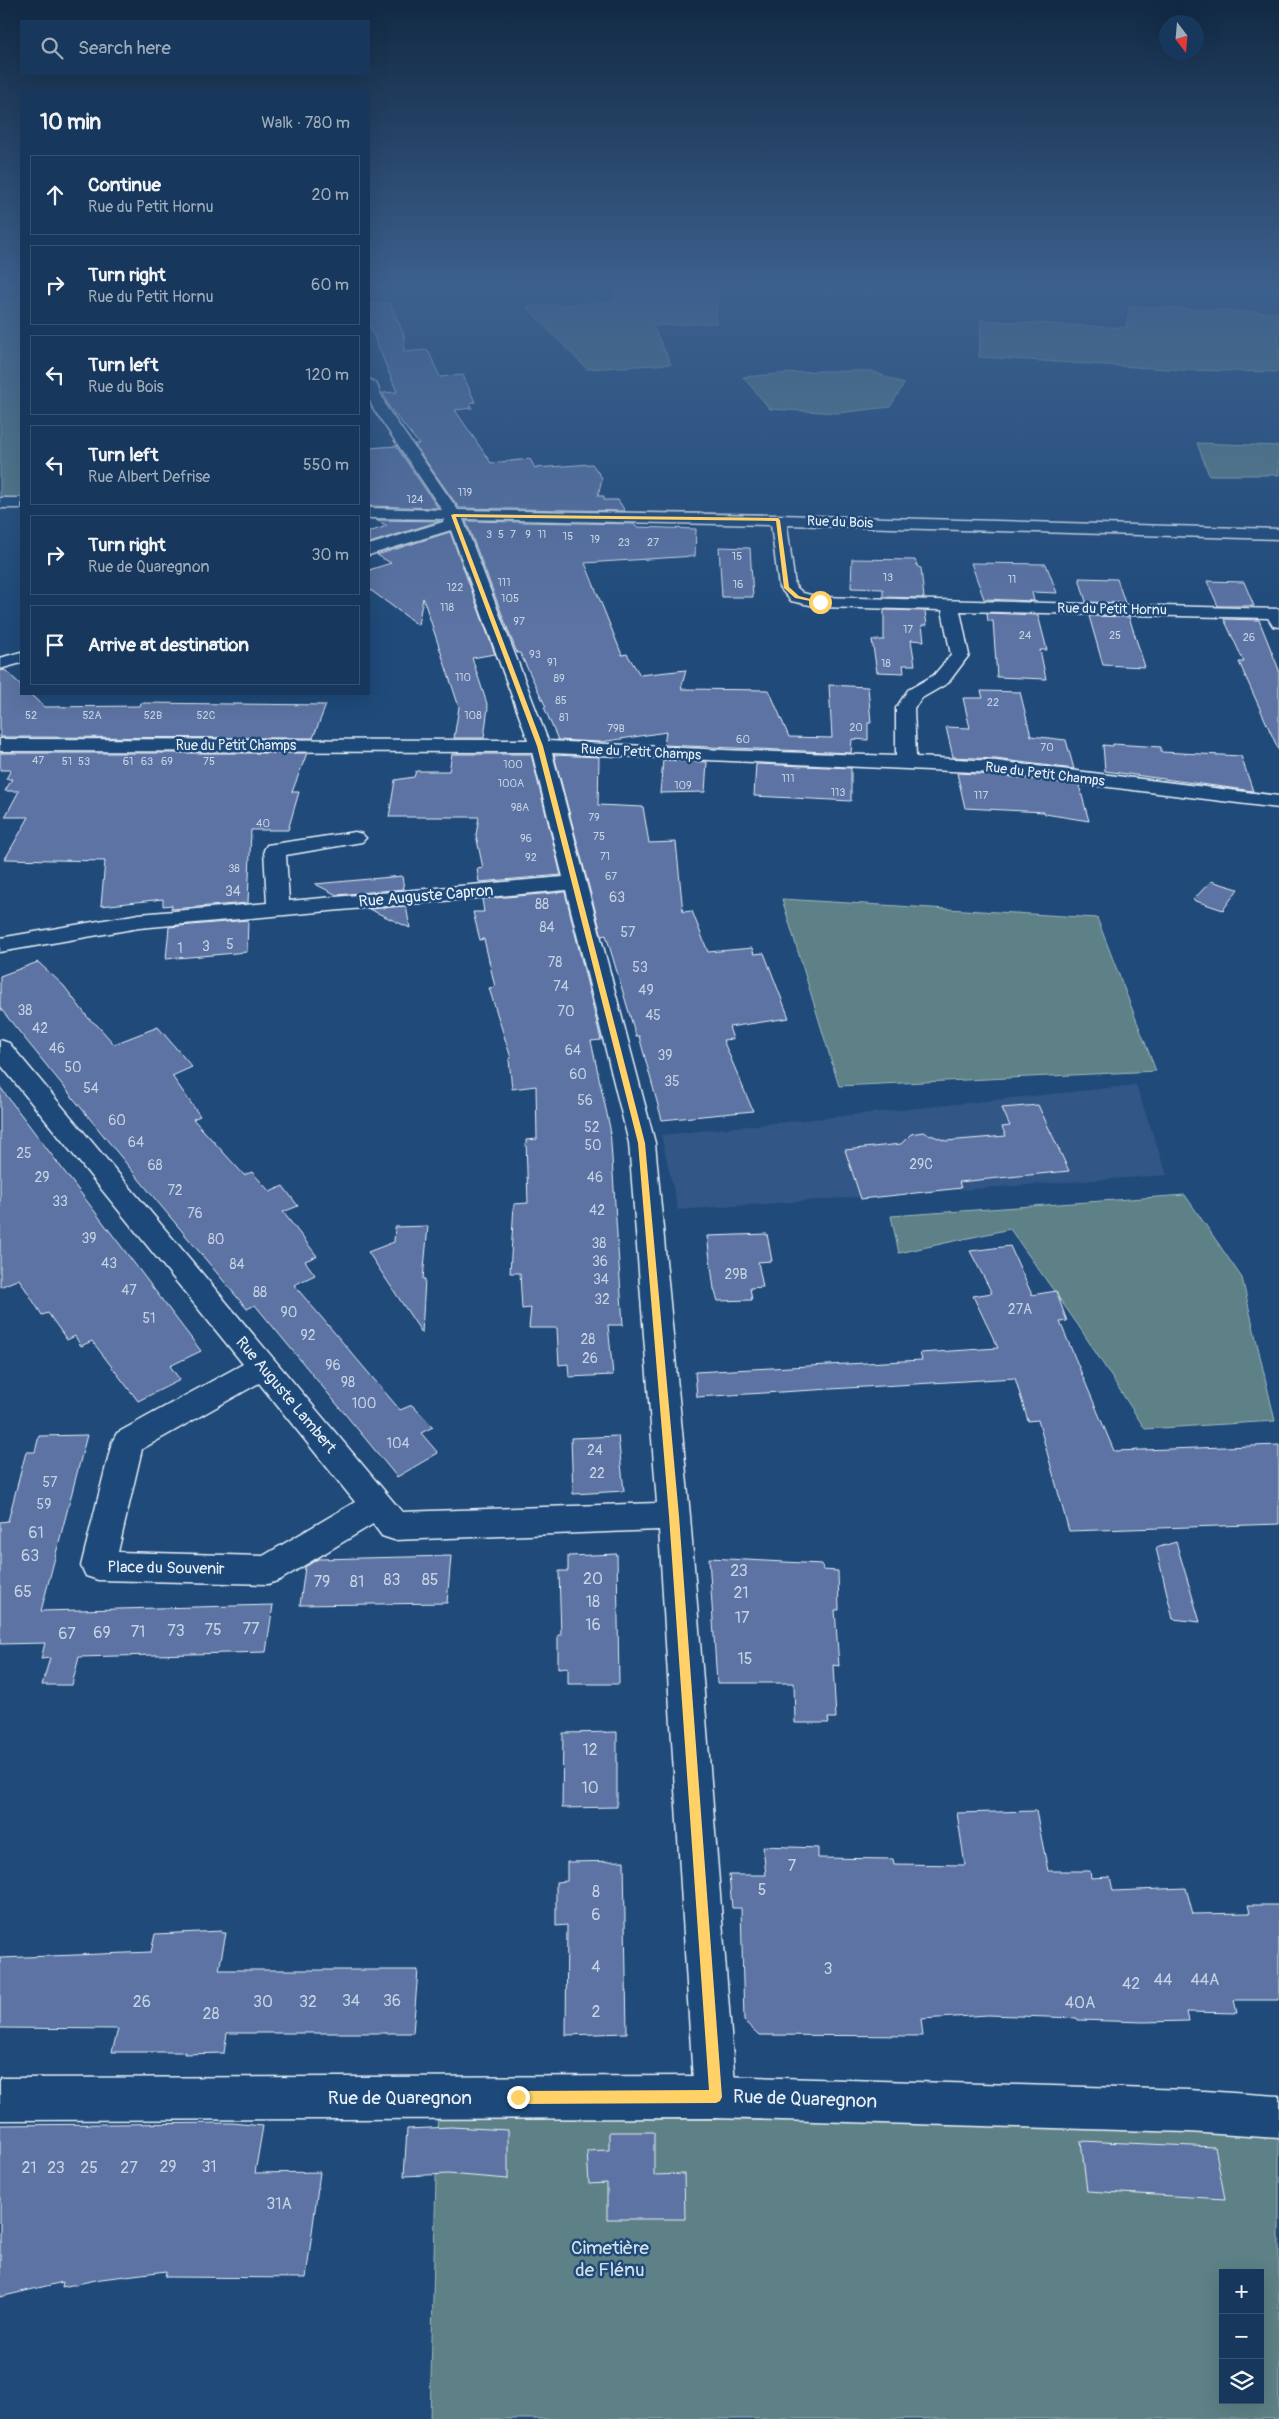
<!DOCTYPE html>
<meta charset="utf-8">
<style>
body{margin:0;font-family:Pangolin,sans-serif;background:#203f62;color:#f1f3f6}
.controls{position:absolute;right:15px;bottom:15px;display:grid;overflow:hidden;border-radius:0px;box-shadow:0 5px 20px #0002}
.controls button{width:45px;height:45px;display:grid;place-items:center;padding:0;border:0;border-bottom:1px solid #365272;background:#17385c;color:#f1f3f6;font:25px sans-serif}
.compass{position:absolute;left:1159px;top:15px;width:45px;height:45px;border-radius:50%;background:#17385c;box-shadow:0 5px 20px #0002;rotate:164deg}
.stop{position:absolute;width:15px;height:15px;margin:-11px;border:4px solid #ffd166;border-radius:50%;background:#fff}
.stop.end{background:#ffd166;border-color:#fff;box-shadow:0 1px 5px #0008}
.list{margin:0;padding:0;list-style:none}
h2{display:flex;justify-content:space-between;align-items:center;height:65px;margin:0;padding:0 20px;font-size:21px}
h2 small{font-size:16px;font-weight:400;color:#9eacbb}
.list li{display:grid;grid-template-columns:32px 1fr auto;gap:15px;align-items:center;box-sizing:border-box;height:80px;margin:0 10px 10px;padding:0 10px;border:1px solid #365272;border-radius:0px}
.list b{display:block;font-size:19px;white-space:nowrap}
.list p{margin:0;font-size:16px;white-space:nowrap;color:#9eacbb}
.list em{font-size:16px;font-style:normal;color:#9eacbb}
.icon{flex:none;width:28px;height:28px;fill:none;stroke:currentColor;stroke-width:2;stroke-linecap:round;stroke-linejoin:round}
.map{position:relative;flex:none;width:1279px;height:2419px;overflow:hidden}
.search{position:absolute;background:#17385c;box-shadow:0 5px 20px #0002;left:20px;top:20px;width:350px;height:55px;display:flex;align-items:center;gap:12px;box-sizing:border-box;padding:0 18px;border-radius:0px;color:#9eacbb;font-size:19px}
.panel{position:absolute;background:#17385c;box-shadow:0 5px 20px #0002;left:20px;top:90px;width:350px;height:605px;border-radius:0px}
.map>svg:first-child{display:block}
</style>
<div class="map">
<svg width="1279" height="2419" viewBox="0 0 1279 2419">
<rect width="100%" height="100%" fill="#1f4a7a"/>
<filter id="ink" filterUnits="userSpaceOnUse"><feTurbulence type="fractalNoise" baseFrequency=".02" numOctaves="2"/><feDisplacementMap in="SourceGraphic" scale="10" xChannelSelector="R" yChannelSelector="G"/><feConvolveMatrix kernelMatrix="1 2 1 2 8 2 1 2 1" color-interpolation-filters="sRGB"/></filter>
<g filter="url(#ink)">
<!-- built -->
<polygon fill="#315686" points="1136,1085 1167,1175 678,1210 661,1135"/>
<!-- green -->
<g fill="#5d8186" stroke="#a2b9bf" fill-rule="evenodd">
<polygon points="612,285 718,285 716,323 653,326 671,364 587,369 526,307 616,302"/>
<polygon points="779,285 878,285 876,294 778,292"/>
<polygon points="1180,285 1279,285 1279,291"/>
<polygon points="21,297 21,503 0,503 0,302"/>
<polygon points="1130,306 1279,313 1279,372 1182,370 979,357 981,320 1126,328"/>
<polygon points="815,371 872,371 904,384 890,407 838,413 770,409 743,377"/>
<polygon points="1197,443 1279,446 1279,475 1209,475"/>
<polygon points="782,899 1097,918 1156,1071 839,1086"/>
<polygon points="1185,1195 1242,1278 1275,1421 1145,1429 1078,1325 1010,1229 899,1253 891,1216"/>
<path d="M438 2097 1279 2117V2419H430ZM1223 2273H1260V2400H1223Z"/>
</g>
<!-- building -->
<g fill="#5c73a3" stroke="#e8f1f8">
<polygon points="390,303 404,335 404,352 428,350 440,377 463,375 475,402 469,403 472,408 455,410 491,463 530,459 535,468 592,464 602,478 598,496 604,496 604,500 618,500 625,511 459,508 414,444 419,444 389,407 383,393 397,392 369,324 369,305"/>
<polygon points="396,446 438,508 369,506 369,448"/>
<polygon points="376,520 440,521 369,543 369,532 387,526"/>
<polygon points="466,521 634,524 636,527 696,529 695,556 585,563 622,655 627,654 640,675 686,670 681,689 769,690 789,737 832,738 829,685 868,687 871,723 868,723 868,740 852,739 851,753 664,745 666,732 601,742 558,740 544,707 546,707 520,653 517,653 513,643"/>
<polygon points="450,532 495,654 472,658 488,707 484,738 454,738 459,707 423,598 418,625 369,589 369,570 391,563 377,555"/>
<polygon points="719,547 750,548 753,597 722,597"/>
<polygon points="852,559 915,560 918,567 921,568 924,598 883,597 883,589 851,588"/>
<polygon points="971,563 1046,564 1057,593 1032,592 1034,601 984,599"/>
<polygon points="1079,578 1117,579 1125,603 1086,602"/>
<polygon points="1207,581 1244,582 1254,606 1218,606"/>
<polygon points="884,610 925,611 927,625 922,625 924,641 911,640 915,665 903,665 904,673 877,672 872,640 884,640"/>
<polygon points="987,613 1038,615 1047,650 1040,650 1046,679 997,677 993,621 988,621"/>
<polygon points="1089,616 1129,617 1145,667 1103,665"/>
<polygon points="1224,619 1259,620 1279,670 1279,751 1239,662 1244,662"/>
<polygon points="5,670 21,685 21,694 30,694 44,707 140,706 141,703 326,705 313,738 0,737 0,671"/>
<polygon points="981,691 1020,692 1031,736 1066,740 1074,769 996,759 953,757 946,727 970,728 963,698 983,698"/>
<polygon points="1113,744 1161,747 1161,752 1241,756 1253,791 1105,771 1103,745 1113,746"/>
<polygon points="0,753 307,753 292,792 299,792 288,830 251,830 248,903 171,909 172,905 163,906 163,899 101,906 105,861 5,859 29,817 5,817 19,791 5,791 12,779 6,779 11,770 0,770"/>
<polygon points="452,754 531,754 561,875 479,882 477,869 483,868 476,835 479,817 389,817 395,780 414,777 416,771 449,771"/>
<polygon points="554,755 599,757 598,805 643,807 649,843 676,842 683,912 692,911 708,952 752,948 754,954 764,953 789,1018 729,1027 733,1039 723,1040 753,1111 662,1120 639,1036 636,1036 606,935 602,936"/>
<polygon points="663,760 707,762 705,792 660,793"/>
<polygon points="756,764 851,768 851,801 754,796"/>
<polygon points="957,773 996,775 1079,785 1089,821 1045,814 1044,812 965,808"/>
<polygon points="402,876 404,889 337,895 315,884"/>
<polygon points="1211,881 1238,889 1223,910 1193,900"/>
<polygon points="565,892 601,1040 591,1041 610,1128 623,1325 608,1325 613,1375 569,1377 568,1364 559,1365 557,1328 529,1328 531,1308 522,1309 520,1273 510,1273 514,1204 528,1203 526,1140 537,1139 536,1086 512,1089 509,1059 511,1058 489,988 495,987 484,939 480,940 473,912 484,912 482,899"/>
<polygon points="406,906 410,928 369,909"/>
<polygon points="248,920 247,952 166,959 169,927"/>
<polygon points="38,962 64,986 89,1019 97,1025 114,1044 158,1027 192,1067 172,1076 200,1116 193,1119 244,1175 252,1172 270,1192 283,1186 298,1206 283,1212 317,1256 305,1261 315,1275 294,1285 400,1410 412,1405 433,1427 421,1433 438,1453 397,1477 255,1305 247,1309 151,1194 0,1008 0,976"/>
<polygon points="0,1087 201,1351 170,1366 180,1380 138,1401 92,1341 81,1346 75,1336 67,1340 48,1313 42,1315 19,1279 0,1287"/>
<polygon points="1038,1105 1069,1171 959,1182 961,1188 861,1199 845,1150 901,1144 911,1134 923,1132 946,1141 1006,1136 1002,1127 1010,1126 1002,1108"/>
<polygon points="428,1226 423,1279 425,1279 422,1333 368,1252 394,1242 395,1227"/>
<polygon points="767,1234 772,1261 758,1262 763,1287 750,1288 752,1300 718,1301 714,1289 707,1236"/>
<polygon points="1010,1246 1032,1295 1056,1291 1067,1321 1060,1322 1114,1451 1279,1445 1279,1524 1069,1531 1038,1420 1028,1421 1015,1378 697,1397 695,1372 922,1360 920,1353 998,1348 973,1296 992,1293 970,1251"/>
<polygon points="87,1435 41,1611 273,1605 266,1652 79,1657 72,1685 42,1685 50,1658 41,1659 45,1643 0,1644 0,1522 8,1521 26,1452 35,1452 39,1436"/>
<polygon points="618,1436 624,1491 573,1494 571,1438"/>
<polygon points="1176,1542 1200,1622 1173,1619 1156,1548"/>
<polygon points="617,1554 619,1684 568,1684 568,1667 558,1668 558,1635 561,1635 559,1571 568,1571 568,1556"/>
<polygon points="451,1556 447,1603 300,1605 305,1567 318,1559"/>
<polygon points="709,1558 822,1564 823,1570 838,1571 839,1610 835,1610 839,1666 833,1665 836,1718 828,1718 829,1723 795,1723 794,1683 717,1683"/>
<polygon points="617,1732 617,1807 562,1808 563,1733"/>
<polygon points="1036,1811 1048,1871 1090,1871 1091,1878 1110,1877 1113,1891 1186,1888 1193,1914 1250,1913 1248,1905 1279,1905 1279,2000 1234,2000 1237,2013 1187,2012 1189,2021 1143,2022 1078,2020 1077,2018 988,2015 921,2019 923,2036 759,2035 744,2021 741,1908 732,1908 729,1875 766,1875 763,1846 818,1848 818,1858 893,1859 894,1864 965,1865 957,1813"/>
<polygon points="624,1861 627,2033 566,2035 567,1925 556,1926 556,1882 567,1881 567,1862"/>
<polygon points="222,1931 221,1933 226,1933 219,1970 418,1970 413,2033 227,2033 224,2053 184,2054 185,2052 112,2052 118,2029 0,2028 0,1958 151,1952 155,1934"/>
<polygon points="232,2123 263,2126 255,2173 320,2172 306,2278 165,2277 166,2271 101,2279 62,2287 63,2282 0,2297 0,2125"/>
<polygon points="451,2127 508,2130 508,2179 448,2174 404,2176 407,2129"/>
<polygon points="609,2132 654,2132 654,2175 684,2174 685,2219 607,2219 607,2183 589,2184 587,2151 609,2150"/>
<polygon points="1081,2141 1215,2147 1225,2199 1087,2191"/>
</g>
<g fill="none" stroke-linecap="round" stroke-linejoin="round">
<!-- minor casing -->
<g stroke="#e8f1f8" stroke-width="3">
<g id="minor">
<path d="M369 379 376 383 387 408 458 510 778 515 1279 529V539L787 525 795 586 803 593 819 597 1279 609V627L1273 626 1268 618 960 611 969 655 948 683 922 698 914 708 916 757 996 761 1279 796V808L996 773 552 753 655 1143 690 1516 736 2097 730 2112 715 2118 700 2112 694 2097 659 1530 394 1540 382 1536 373 1524 280 1580 268 1584 98 1580 86 1576 81 1566 112 1442 117 1433 243 1364 0 1064V1040L9 1043 402 1512 657 1503 629 1143 566 890 139 928 0 952V938L139 914 267 903 264 850 267 845 355 832 362 834 366 838 362 842 286 855 289 901 563 877 532 752 0 751V739L528 740 451 530 369 555V545L443 522 444 519 369 518V508L442 510 373 408 369 398ZM463 519 771 525 779 587 791 601 819 607 942 610 951 655 934 675 908 690 896 708V756L723 750 548 741ZM259 1383 355 1502 263 1556 118 1552 142 1449Z"/>
<rect x="0" y="498" width="21" height="10"/>
<polygon points="21,652 21,663 0,669 0,658"/>
</g>
</g>
<!-- tertiary casing -->
<g stroke="#e8f1f8" stroke-width="3">
<polygon id="tertiary" points="715,2076 1189,2090 1279,2096 1279,2138 1189,2132 715,2118 0,2120 0,2078"/>
</g>
<!-- minor -->
<use href="#minor" fill="#1f4a7a" fill-rule="evenodd"/>
<!-- tertiary -->
<use href="#tertiary" fill="#1f4a7a" fill-rule="evenodd"/>
</g>
</g>
<!-- sky -->
<linearGradient id="sky" x2="0" y2="1"><stop stop-color="#112943"/><stop offset="0.46" stop-color="#3c608d"/><stop offset="1" stop-color="#3c608d" stop-opacity="0"/></linearGradient>
<rect width="1279" height="624" fill="url(#sky)"/>
<!-- route -->
<polygon fill="#ffd166" points="454,514 778,518 780,520 789,587 799,596 822,602 820,603 795,598 784,588 776,521 456,517 543,746 645,1143 679,1516 722,2097 720,2101 716,2103 518,2104 514,2102 512,2097 514,2093 518,2091 709,2090 669,1516 638,1143 537,746 451,515"/>
<g text-anchor="middle" dominant-baseline="central" stroke-width="5" stroke-linejoin="round" paint-order="stroke">
<!-- far-number labels -->
<g font-size="11" fill="#c5d2e3">
<text x="465" y="492">119</text>
<text x="415" y="499">124</text>
<text x="489" y="534">3</text>
<text x="501" y="534">5</text>
<text x="513" y="534">7</text>
<text x="528" y="534">9</text>
<text x="542" y="534">11</text>
<text x="568" y="536">15</text>
<text x="595" y="539">19</text>
<text x="624" y="542">23</text>
<text x="653" y="542">27</text>
<text x="737" y="556">15</text>
<text x="888" y="577">13</text>
<text x="1012" y="579">11</text>
<text x="504" y="582">111</text>
<text x="738" y="584">16</text>
<text x="455" y="587">122</text>
<text x="510" y="598">105</text>
<text x="447" y="607">118</text>
<text x="519" y="621">97</text>
<text x="908" y="629">17</text>
<text x="1025" y="635">24</text>
<text x="1115" y="635">25</text>
<text x="1249" y="637">26</text>
<text x="535" y="654">93</text>
<text x="552" y="662">91</text>
<text x="886" y="663">18</text>
<text x="463" y="677">110</text>
<text x="559" y="678">89</text>
<text x="561" y="700">85</text>
<text x="993" y="702">22</text>
<text x="31" y="715">52</text>
<text x="92" y="715">52A</text>
<text x="153" y="715">52B</text>
<text x="206" y="715">52C</text>
<text x="473" y="715">108</text>
<text x="564" y="717">81</text>
<text x="856" y="727">20</text>
<text x="616" y="728">79B</text>
<text x="743" y="739">60</text>
<text x="1047" y="747">70</text>
<text x="38" y="760">47</text>
<text x="67" y="761">51</text>
<text x="84" y="761">53</text>
<text x="128" y="761">61</text>
<text x="147" y="761">63</text>
<text x="167" y="761">69</text>
<text x="209" y="761">75</text>
<text x="513" y="764">100</text>
<text x="788" y="778">111</text>
<text x="511" y="783">100A</text>
<text x="683" y="785">109</text>
<text x="838" y="792">113</text>
<text x="981" y="795">117</text>
<text x="520" y="807">98A</text>
<text x="594" y="817">79</text>
<text x="263" y="823">40</text>
<text x="599" y="836">75</text>
<text x="526" y="838">96</text>
<text x="605" y="856">71</text>
<text x="531" y="857">92</text>
<text x="234" y="868">38</text>
<text x="611" y="876">67</text>
</g>
<!-- far-street labels -->
<g font-size="14" fill="#e8f1f8" stroke="#1f4a7a">
<text transform="translate(840 522) rotate(2)">Rue du Bois</text>
<text transform="translate(1112 609) rotate(1)">Rue du Petit Hornu</text>
<text x="236" y="745">Rue du Petit Champs</text>
<text transform="translate(641 752) rotate(3)">Rue du Petit Champs</text>
<text transform="translate(1045 774) rotate(7)">Rue du Petit Champs</text>
</g>
<!-- number labels -->
<g font-size="14" fill="#c5d2e3">
<text x="233" y="891">34</text>
<text x="617" y="897">63</text>
<text x="542" y="904">88</text>
<text x="547" y="927">84</text>
<text x="628" y="932">57</text>
<text x="230" y="944">5</text>
<text x="206" y="946">3</text>
<text x="180" y="948">1</text>
<text x="555" y="962">78</text>
<text x="640" y="967">53</text>
<text x="561" y="986">74</text>
<text x="646" y="990">49</text>
<text x="25" y="1010">38</text>
<text x="566" y="1011">70</text>
<text x="653" y="1015">45</text>
<text x="40" y="1028">42</text>
<text x="57" y="1048">46</text>
<text x="573" y="1050">64</text>
<text x="665" y="1055">39</text>
<text x="73" y="1067">50</text>
<text x="578" y="1074">60</text>
<text x="672" y="1081">35</text>
<text x="91" y="1088">54</text>
<text x="585" y="1100">56</text>
<text x="117" y="1120">60</text>
<text x="592" y="1127">52</text>
<text x="136" y="1142">64</text>
<text x="593" y="1145">50</text>
<text x="24" y="1153">25</text>
<text x="921" y="1164">29C</text>
<text x="155" y="1165">68</text>
<text x="42" y="1177">29</text>
<text x="595" y="1177">46</text>
<text x="175" y="1190">72</text>
<text x="60" y="1201">33</text>
<text x="597" y="1210">42</text>
<text x="195" y="1213">76</text>
<text x="89" y="1238">39</text>
<text x="216" y="1239">80</text>
<text x="599" y="1243">38</text>
<text x="600" y="1261">36</text>
<text x="109" y="1263">43</text>
<text x="237" y="1264">84</text>
<text x="736" y="1274">29B</text>
<text x="601" y="1279">34</text>
<text x="129" y="1290">47</text>
<text x="260" y="1292">88</text>
<text x="602" y="1299">32</text>
<text x="1020" y="1309">27A</text>
<text x="289" y="1312">90</text>
<text x="149" y="1318">51</text>
<text x="308" y="1335">92</text>
<text x="588" y="1339">28</text>
<text x="590" y="1358">26</text>
<text x="333" y="1365">96</text>
<text x="348" y="1382">98</text>
<text x="364" y="1403">100</text>
<text x="398" y="1443">104</text>
<text x="595" y="1450">24</text>
<text x="597" y="1473">22</text>
<text x="50" y="1482">57</text>
<text x="44" y="1504">59</text>
</g>
<!-- street labels -->
<g font-size="16" fill="#e8f1f8" stroke="#1f4a7a">
<text transform="translate(426 896) rotate(-5)">Rue Auguste Capron</text>
<text transform="translate(286 1395) rotate(50)">Rue Auguste Lambert</text>
<text transform="translate(166 1568) rotate(1)">Place du Souvenir</text>
</g>
<!-- near-number labels -->
<g font-size="16" fill="#c5d2e3">
<text x="36" y="1533">61</text>
<text x="30" y="1556">63</text>
<text x="739" y="1571">23</text>
<text x="593" y="1579">20</text>
<text x="392" y="1580">83</text>
<text x="430" y="1580">85</text>
<text x="322" y="1582">79</text>
<text x="357" y="1582">81</text>
<text x="23" y="1592">65</text>
<text x="741" y="1593">21</text>
<text x="593" y="1602">18</text>
<text x="742" y="1618">17</text>
<text x="593" y="1625">16</text>
<text x="251" y="1629">77</text>
<text x="213" y="1630">75</text>
<text x="176" y="1631">73</text>
<text x="138" y="1632">71</text>
<text x="102" y="1633">69</text>
<text x="67" y="1634">67</text>
<text x="745" y="1659">15</text>
<text x="590" y="1750">12</text>
<text x="590" y="1788">10</text>
<text x="792" y="1866">7</text>
<text x="762" y="1890">5</text>
<text x="596" y="1892">8</text>
<text x="596" y="1915">6</text>
<text x="596" y="1967">4</text>
<text x="828" y="1969">3</text>
<text x="1163" y="1980">44</text>
<text x="1205" y="1980">44A</text>
<text x="1131" y="1984">42</text>
<text x="351" y="2001">34</text>
<text x="392" y="2001">36</text>
<text x="142" y="2002">26</text>
<text x="263" y="2002">30</text>
<text x="308" y="2002">32</text>
<text x="1080" y="2003">40A</text>
<text x="596" y="2012">2</text>
<text x="211" y="2014">28</text>
<text x="168" y="2167">29</text>
<text x="209" y="2167">31</text>
<text x="29" y="2168">21</text>
<text x="56" y="2168">23</text>
<text x="89" y="2168">25</text>
<text x="129" y="2168">27</text>
<text x="279" y="2204">31A</text>
</g>
<!-- near-street labels -->
<g font-size="19" fill="#e8f1f8" stroke="#1f4a7a">
<text x="400" y="2098">Rue de Quaregnon</text>
<text transform="translate(805 2099) rotate(2)">Rue de Quaregnon</text>
</g>
<!-- near-park labels -->
<g font-size="19" fill="#d3e0e7" stroke="#1f4a7a">
<text x="610" y="2248">Cimetière<tspan x="610" dy="22">de Flénu</tspan></text>
</g>
</g>
</svg>
<div class="controls">
<button>+</button>
<button>−</button>
<button><svg class="icon" aria-label="layers" viewBox="0 0 24 24"><path d="M12 4l9 5-9 5-9-5zM3 14l9 5 9-5"/></svg></button>
</div>
<svg class="compass" viewBox="-18 -18 36 36"><path d="M0-13l5 13h-10z" fill="#e53935"/><path d="M0 13l5-13h-10z" fill="#9eacbb"/></svg>
<div class="stop" style="left:820px;top:602px"></div>
<div class="stop end" style="left:518px;top:2097px"></div>
<div class="search"><svg class="icon" aria-label="search" viewBox="0 0 24 24"><circle cx="10" cy="10" r="6"/><path d="M15 15l6 6"/></svg>Search here</div>
<section class="panel">
<h2>10 min<small>Walk · 780 m</small></h2>
<ul class="list">
<li><svg class="icon" aria-label="ahead" viewBox="0 0 24 24"><path d="M12 20V5M6 11l6-6 6 6"/></svg><div><b>Continue</b><p>Rue du Petit Hornu</p></div><em>20 m</em></li>
<li><svg class="icon" aria-label="right" viewBox="0 0 24 24"><path d="M7 20v-9h11M14 6l5 5-5 5"/></svg><div><b>Turn right</b><p>Rue du Petit Hornu</p></div><em>60 m</em></li>
<li><svg class="icon" aria-label="left" viewBox="0 0 24 24"><path d="M17 20v-9H6M10 6l-5 5 5 5"/></svg><div><b>Turn left</b><p>Rue du Bois</p></div><em>120 m</em></li>
<li><svg class="icon" aria-label="left" viewBox="0 0 24 24"><path d="M17 20v-9H6M10 6l-5 5 5 5"/></svg><div><b>Turn left</b><p>Rue Albert Defrise</p></div><em>550 m</em></li>
<li><svg class="icon" aria-label="right" viewBox="0 0 24 24"><path d="M7 20v-9h11M14 6l5 5-5 5"/></svg><div><b>Turn right</b><p>Rue de Quaregnon</p></div><em>30 m</em></li>
<li><svg class="icon" aria-label="arrive" viewBox="0 0 24 24"><path d="M6 21V4h12l-3 4 3 4H6"/></svg><div><b>Arrive at destination</b></div></li>
</ul>
</section>
</div>
